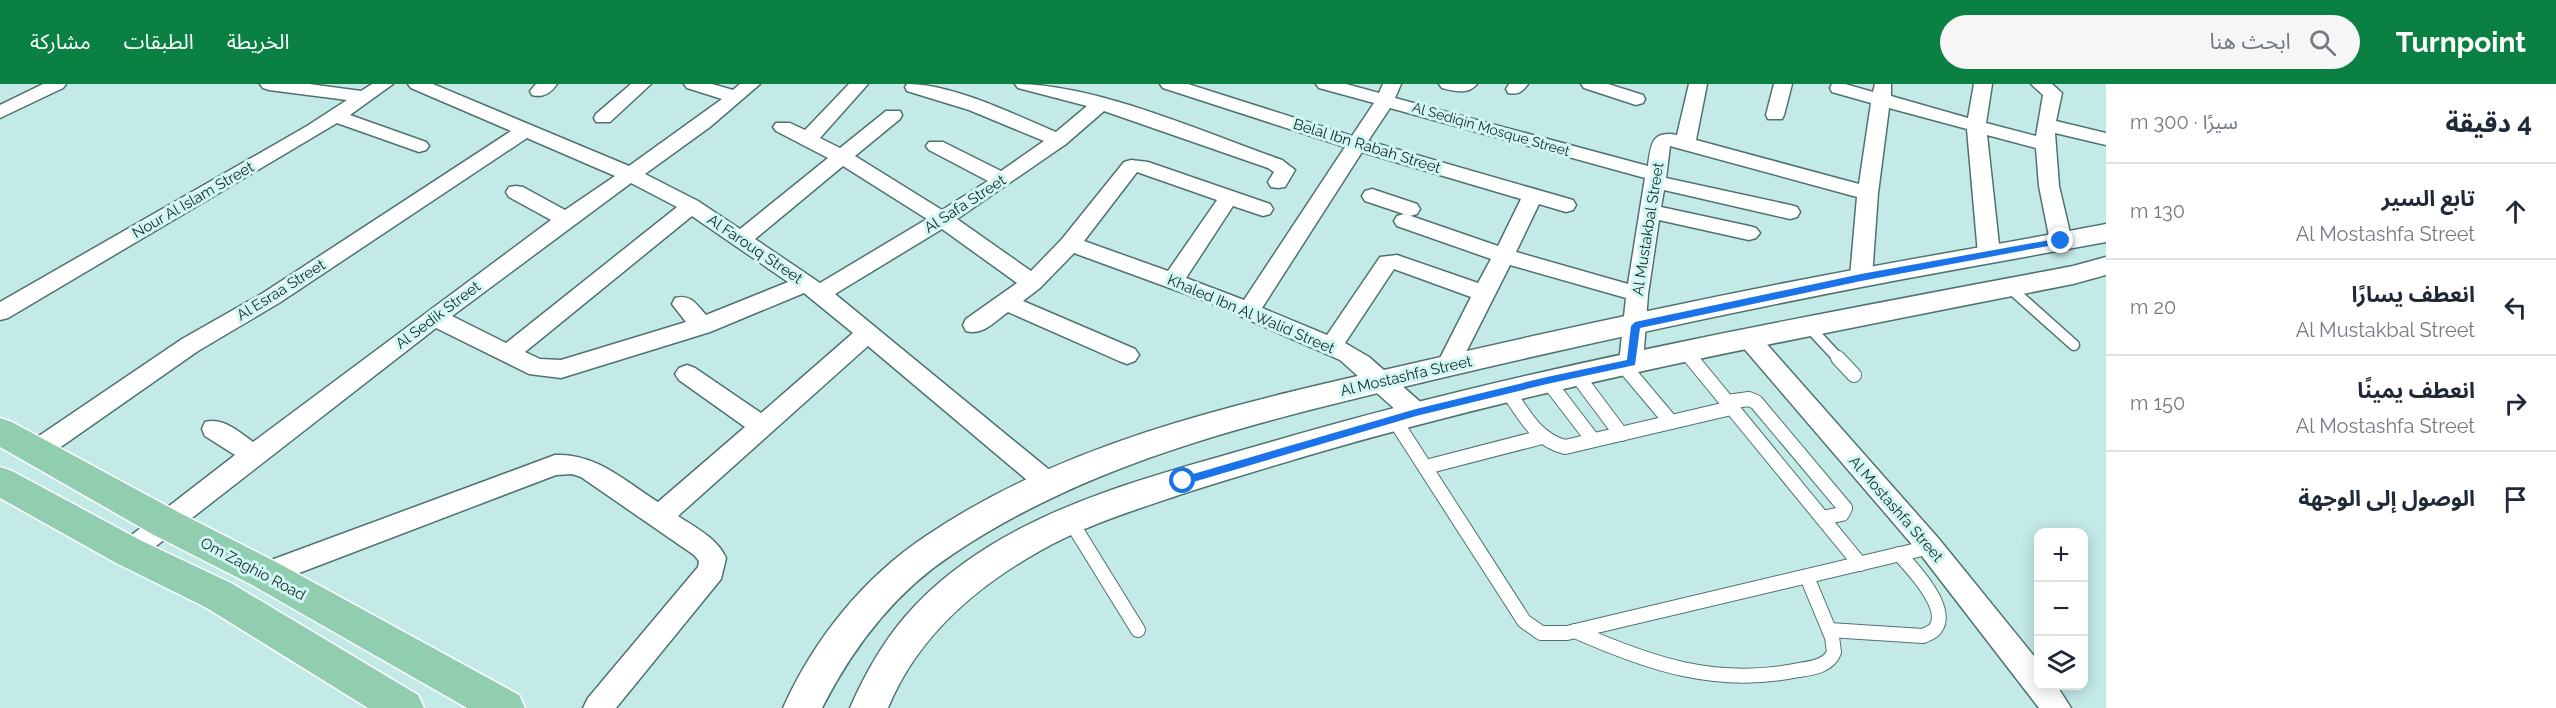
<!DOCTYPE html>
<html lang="ar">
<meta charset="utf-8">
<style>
body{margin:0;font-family:Raleway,"Noto Sans Arabic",sans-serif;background:#f6f6f7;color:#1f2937;direction:rtl}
.controls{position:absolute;right:18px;bottom:18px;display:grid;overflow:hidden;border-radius:12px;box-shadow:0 3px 15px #0003}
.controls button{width:54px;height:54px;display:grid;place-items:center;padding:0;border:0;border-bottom:2px solid #e0e1e3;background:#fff;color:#1f2937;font:30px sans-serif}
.stop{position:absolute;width:18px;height:18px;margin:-14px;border:4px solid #1a73e8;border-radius:50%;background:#fff}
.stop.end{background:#1a73e8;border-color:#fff;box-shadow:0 2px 6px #0008}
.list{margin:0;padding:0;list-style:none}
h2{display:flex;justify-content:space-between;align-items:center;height:78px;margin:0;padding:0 24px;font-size:26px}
h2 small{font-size:20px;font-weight:400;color:#747a83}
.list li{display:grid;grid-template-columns:39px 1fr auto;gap:18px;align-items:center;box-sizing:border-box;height:96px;padding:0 24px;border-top:2px solid #e0e1e3}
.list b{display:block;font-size:22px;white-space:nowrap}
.list p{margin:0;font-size:20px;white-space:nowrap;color:#747a83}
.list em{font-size:20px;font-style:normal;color:#747a83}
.icon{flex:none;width:33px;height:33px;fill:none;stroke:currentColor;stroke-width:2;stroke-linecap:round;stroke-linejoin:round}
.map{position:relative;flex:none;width:2106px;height:624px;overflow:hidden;direction:ltr}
header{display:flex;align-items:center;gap:36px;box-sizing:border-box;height:84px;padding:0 30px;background:#0b8043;color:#fff}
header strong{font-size:28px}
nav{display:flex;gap:33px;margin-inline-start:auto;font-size:21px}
.search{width:420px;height:54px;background:#f6f6f7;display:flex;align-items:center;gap:15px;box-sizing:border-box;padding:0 21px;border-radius:33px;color:#747a83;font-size:22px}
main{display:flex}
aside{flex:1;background:#fff}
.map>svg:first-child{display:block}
</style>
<header>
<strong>Turnpoint</strong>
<div class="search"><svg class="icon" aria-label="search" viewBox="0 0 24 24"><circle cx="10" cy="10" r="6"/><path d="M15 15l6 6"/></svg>ابحث هنا</div>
<nav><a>الخريطة</a><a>الطبقات</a><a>مشاركة</a></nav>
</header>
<main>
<aside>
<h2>4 دقيقة<small>سيرًا · 300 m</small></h2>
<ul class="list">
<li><svg class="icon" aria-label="ahead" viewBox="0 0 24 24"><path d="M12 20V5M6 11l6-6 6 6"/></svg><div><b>تابع السير</b><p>Al Mostashfa Street</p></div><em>130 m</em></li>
<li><svg class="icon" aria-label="left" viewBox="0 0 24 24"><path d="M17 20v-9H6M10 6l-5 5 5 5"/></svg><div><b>انعطف يسارًا</b><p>Al Mustakbal Street</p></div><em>20 m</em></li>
<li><svg class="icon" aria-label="right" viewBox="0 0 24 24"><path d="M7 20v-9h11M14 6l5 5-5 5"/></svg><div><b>انعطف يمينًا</b><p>Al Mostashfa Street</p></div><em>150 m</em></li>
<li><svg class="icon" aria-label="arrive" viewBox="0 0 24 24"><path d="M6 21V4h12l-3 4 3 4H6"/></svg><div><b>الوصول إلى الوجهة</b></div></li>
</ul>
</aside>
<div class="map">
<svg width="2106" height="624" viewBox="0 0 2106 624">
<rect width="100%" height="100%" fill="#c3eae7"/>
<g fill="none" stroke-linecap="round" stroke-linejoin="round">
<!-- service-far1 casing -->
<g stroke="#4f7270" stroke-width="13">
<g id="service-far1">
<polyline points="2009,203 2074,261"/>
<polyline points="1809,243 1839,275"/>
<polyline points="1686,268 1692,275"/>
</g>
</g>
<!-- service casing -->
<g stroke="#4f7270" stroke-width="16">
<g id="service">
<polyline points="1691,274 1860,480"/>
<polyline points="1838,274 1854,291"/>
<polyline points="1623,281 1671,338"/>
<polyline points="1576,290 1621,350"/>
<polyline points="1547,296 1593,356"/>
<path d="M1507 306C1523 329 1536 356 1565 363L1731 324"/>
<polyline points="1727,318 1749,315 1756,318 1845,424 1842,430 1822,434"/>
<polyline points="1394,335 1524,537 1541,549 1567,549 1930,463"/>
<polyline points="1426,383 1542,353"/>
<polyline points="1070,436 1138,546"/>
<path d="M1829 546 1923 552C1927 550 1933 548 1935 545 1951 525 1912 484 1899 470"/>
<path d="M1575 547C1650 580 1716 603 1799 586 1812 584 1829 582 1834 568L1832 553 1807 493"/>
</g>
</g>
<!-- minor casing -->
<g stroke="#4f7270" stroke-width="3">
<g id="minor">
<polygon points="43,0 66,0 63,4 0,34 0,21"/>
<polygon points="260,0 309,0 361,7 372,0 393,0 350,31 426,58 429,62 426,66 419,68 337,39 8,234 0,236 0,218 307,42 347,16 269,6 263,4"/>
<path d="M408 0H433L629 82 722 15 687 4 684 0H712L733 6 740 0H760L710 43 645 90 698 117 740 145 828 74 776 47 773 43 776 39H790L805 46 849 0H868L820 54 840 64 886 27H900L902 31 900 35 855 72 942 126 988 97 929 66 926 62 929 58H943L1001 87 1044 57 969 26 907 7 905 3 907 0C953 0 1013 30 1056 48L1087 22 1018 4 1015 0C1097 0 1202 48 1282 76L1295 86 1285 103 1278 104 1271 103 1268 98 1274 88 1268 84 1104 27 1066 60 957 135 1031 187 1062 155 1124 78 1131 76 1148 78 1270 120 1273 125 1270 130 1263 132 1233 122 1186 194 1244 216 1345 63 1163 4 1160 0H1188L1352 52 1374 19 1319 4 1316 0H1346L1379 9 1383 0H1401L1395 14 1648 82C1651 61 1651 46 1677 51L1689 0H1707L1696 56 1859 100 1871 19 1832 8 1830 4 1832 0H1845L1873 8 1875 0H1891V12L1968 34 1974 0H1992L1986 39 2036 52 2043 11 2031 0H2052L2062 9 2056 37 2106 49V61L2055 49 2059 102 2072 157 2068 162 2061 164 2054 162 2050 157 2039 102 2036 64 1987 51 2000 170 1997 175 1989 177 1981 175 1978 170 1967 45 1889 24 1878 109 1872 193 1869 198 1861 201 1853 198 1850 193 1857 113 1670 62 1666 94 1790 121 1797 123 1800 128 1797 133 1790 135 1664 106 1661 123 1749 142 1756 144 1760 149 1756 154 1749 156 1659 136 1648 210 1643 279 1639 285 1631 288 1623 285 1619 279 1626 214 1510 181 1456 288 1448 291 1440 288 1436 282 1471 213 1394 185 1345 259 1369 273 1425 322 1428 329 1425 336 1416 338 1407 336 1340 276 1208 218 1074 169 1040 204 1023 217 1135 265 1139 271 1135 277 1127 280 1119 277 1008 228C995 237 983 252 966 247L963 241 966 235 1017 199 942 145 835 210 1058 393 1062 400 1058 407 1049 410 1040 407 868 262 678 432C696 444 717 454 726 474L721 495 616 624H583L588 614 698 483 699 477 694 471 581 393 572 390 556 391 265 502 255 498 251 490 255 482 555 371C596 369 625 397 658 418L745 343 679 296 675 290 679 284 687 281 695 284 761 329 853 249 804 209 710 248 561 294 529 290 436 244 138 476 129 479 120 476 116 468 120 460 235 371 205 352 202 345 205 338C223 333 239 348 253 358L551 136 509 113 506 108 509 103 516 102 523 103 565 126 615 92 527 54 279 219 198 267 45 374 36 377 27 374 24 367 27 360 182 255 263 209 511 47 411 4ZM1390 24 1645 94 1628 200 1516 168 1539 120 1566 128 1573 126 1576 121 1573 116 1368 57ZM1362 68 1521 115 1498 162 1411 132 1404 130 1397 132 1394 137 1397 142 1491 175 1478 199 1397 171 1380 173 1327 251 1262 224ZM843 82 927 135 820 199 755 155ZM1137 88 1217 116 1168 187 1084 157ZM631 99 677 123 506 259 452 232ZM692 132 788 198 706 231C696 220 691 210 675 214L672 220 686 238 561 276 540 275 525 268Z"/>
<path d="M536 0H557C551 9 543 14 532 11L530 7Z"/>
<polygon points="631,0 651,0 610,38 596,38 594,34 596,30"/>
<path d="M1439 0H1477C1468 11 1454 7 1442 4Z"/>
<path d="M1509 0H1528C1522 8 1519 11 1508 9L1506 5Z"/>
<polygon points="1581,0 1608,0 1643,11 1645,15 1643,19 1636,21 1584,4"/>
<polygon points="1774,0 1792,0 1784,31 1782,35 1768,35 1766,31"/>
<polygon points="1372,105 1417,120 1420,125 1417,130 1410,132 1365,117 1362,112 1365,107"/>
<polygon points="1749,247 1757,249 1939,455 2038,577 2038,602 2057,602 2071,624 2039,624 1921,471 1741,261 1738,255 1741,249"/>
</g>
</g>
<!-- tertiary casing -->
<g stroke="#4f7270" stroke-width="3">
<g id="tertiary">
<path d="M2106 140V158C2037 171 1967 183 1898 196 1740 226 1584 260 1428 297 1263 337 1096 374 953 470 895 508 853 563 822 624H783C814 555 863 494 926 452 1072 353 1250 317 1419 278 1549 248 1680 219 1811 194 1909 175 2008 159 2106 140Z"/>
<path d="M2106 173V191L2073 200C1816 251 1558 298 1306 372 1263 385 1219 398 1176 412 1129 428 1081 443 1038 468 974 504 916 555 888 624H850C882 551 920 506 988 463 1073 410 1175 386 1271 358 1534 281 1804 233 2073 182Z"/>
</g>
</g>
<!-- primary casing -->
<g stroke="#fff" stroke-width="3">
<g id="primary">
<polygon points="0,334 12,338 178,428 278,479 519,611 525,624 467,624 252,501 152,450 0,363"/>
<polygon points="0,383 12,387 142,457 231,499 418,611 424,624 368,624 205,523 116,479 0,414"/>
</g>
</g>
<!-- service-far1 -->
<use href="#service-far1" stroke="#fff" stroke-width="10"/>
<!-- service -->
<use href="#service" stroke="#fff" stroke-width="14"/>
<!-- minor -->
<use href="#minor" fill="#fff" fill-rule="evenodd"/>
<!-- tertiary -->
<use href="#tertiary" fill="#fff" fill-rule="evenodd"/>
<!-- primary -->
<use href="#primary" fill="#91ceb0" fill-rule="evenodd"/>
</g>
<!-- route -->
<polygon fill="#1a73e8" points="2061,154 2064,155 2064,159 1861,197 1640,244 1635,281 1547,300 1416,332 1183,401 1178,397 1183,393 1416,325 1547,293 1627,276 1631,242 1635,238 1861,190"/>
<g text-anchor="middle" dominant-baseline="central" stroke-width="6" stroke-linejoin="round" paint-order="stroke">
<!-- far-street labels -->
<g font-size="14" fill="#182726" stroke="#d0f7f4">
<text transform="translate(1491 45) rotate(16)">Al Sediqin Mosque Street</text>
</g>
<!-- street labels -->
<g font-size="15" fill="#182726" stroke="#d0f7f4">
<text transform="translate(1367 62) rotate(17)">Belal Ibn Rabah Street</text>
<text transform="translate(193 116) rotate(-30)">Nour Al Islam Street</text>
<text transform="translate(965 120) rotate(-33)">Al Safa Street</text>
<text transform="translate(1648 145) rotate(-81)">Al Mustakbal Street</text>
<text transform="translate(755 165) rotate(34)">Al Farouq Street</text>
<text transform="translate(281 206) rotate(-32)">Al Esraa Street</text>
<text transform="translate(1251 230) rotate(23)">Khaled Ibn Al Walid Street</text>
<text transform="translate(438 231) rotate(-37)">Al Sedik Street</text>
<text transform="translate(1406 292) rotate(-13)">Al Mostashfa Street</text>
<text transform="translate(1896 425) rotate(49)">Al Mostashfa Street</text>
<text transform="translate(253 485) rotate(28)">Om Zaghio Road</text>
</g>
</g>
</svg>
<div class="controls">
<button>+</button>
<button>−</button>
<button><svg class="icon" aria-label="layers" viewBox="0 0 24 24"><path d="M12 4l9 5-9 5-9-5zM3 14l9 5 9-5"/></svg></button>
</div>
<div class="stop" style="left:1183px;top:397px"></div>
<div class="stop end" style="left:2061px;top:157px"></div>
</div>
</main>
